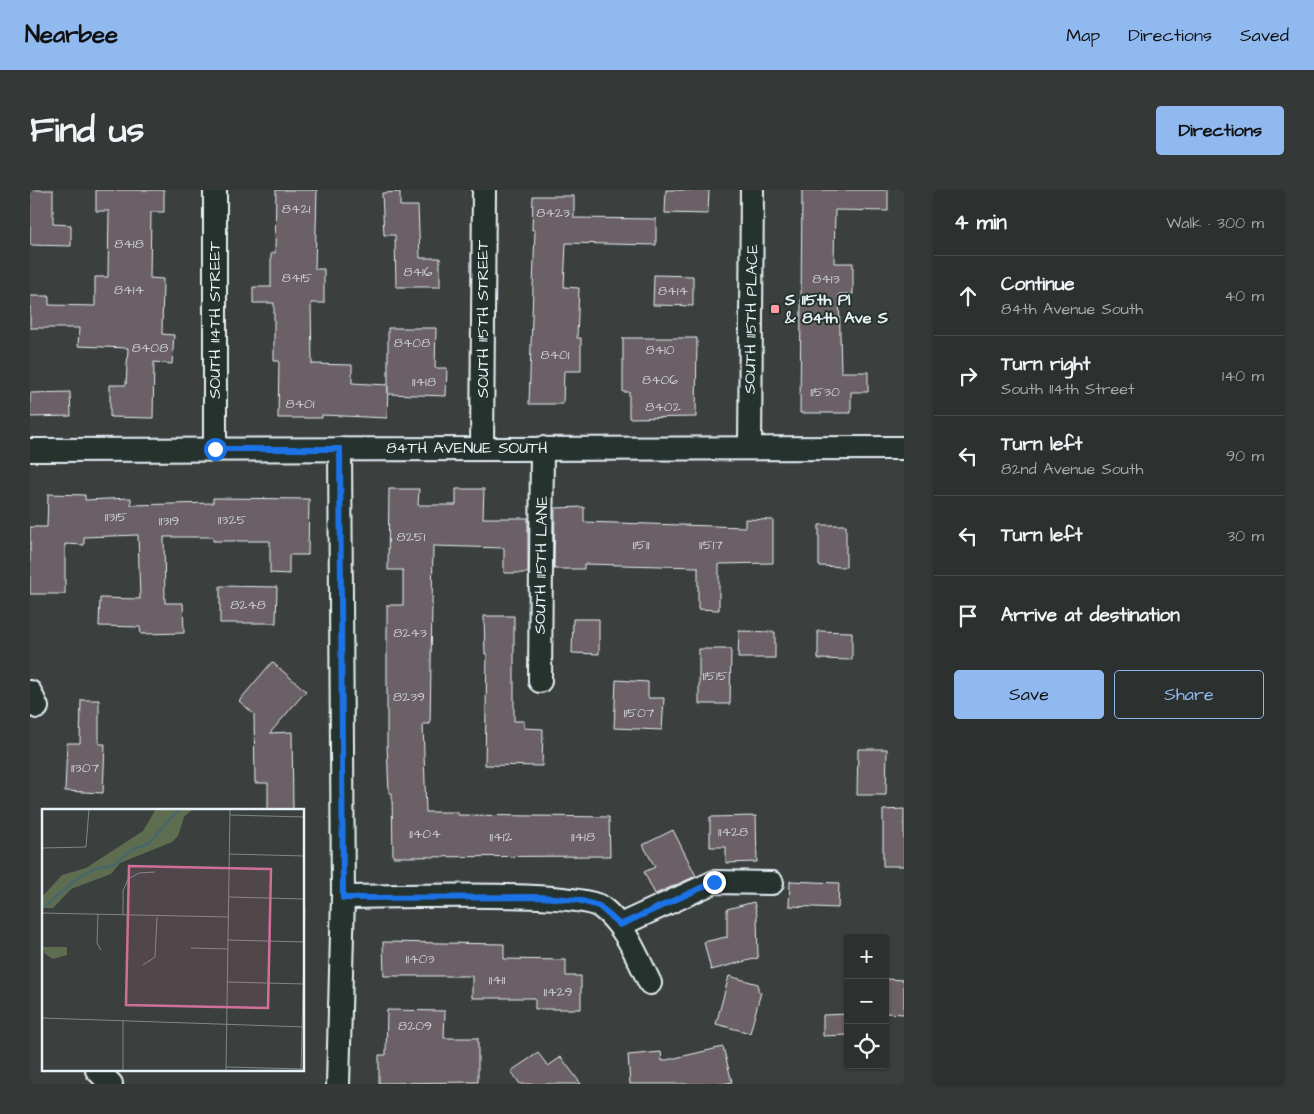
<!DOCTYPE html>
<meta charset="utf-8">
<style>
body{margin:0;font-family:"Architects Daughter",sans-serif;background:#343836;color:#f1f3f6}
.controls{position:absolute;right:15px;bottom:15px;display:grid;overflow:hidden;border-radius:5px;box-shadow:0 1px 4px #0004}
.controls button{width:45px;height:45px;display:grid;place-items:center;padding:0;border:0;border-bottom:1px solid #484b4a;background:#2c302e;color:#f1f3f6;font:25px sans-serif}
.stop{position:absolute;width:15px;height:15px;margin:-11px;border:4px solid #1a73e8;border-radius:50%;background:#fff}
.stop.end{background:#1a73e8;border-color:#fff;box-shadow:0 1px 5px #0008}
.list{margin:0;padding:0;list-style:none}
h2{display:flex;justify-content:space-between;align-items:center;height:65px;margin:0;padding:0 20px;font-size:21px}
h2 small{font-size:16px;font-weight:400;color:#a6a9aa}
.list li{display:grid;grid-template-columns:32px 1fr auto;gap:15px;align-items:center;box-sizing:border-box;height:80px;padding:0 20px;border-top:1px solid #484b4a}
.list b{display:block;font-size:19px;white-space:nowrap}
.list p{margin:0;font-size:16px;white-space:nowrap;color:#a6a9aa}
.list em{font-size:16px;font-style:normal;color:#a6a9aa}
.actions{display:flex;gap:10px;padding:15px 20px}
.actions a{flex:1;padding:11px 0;border:1px solid #90b9f0;border-radius:5px;text-align:center;font-size:18px;color:#90b9f0}
.actions .main{background:#90b9f0;color:#111}
.icon{flex:none;width:28px;height:28px;fill:none;stroke:currentColor;stroke-width:2;stroke-linecap:round;stroke-linejoin:round}
.map{position:relative;flex:none;width:874px;height:894px;overflow:hidden;border-radius:5px}
header{display:flex;align-items:center;gap:30px;box-sizing:border-box;height:70px;padding:0 25px;background:#90b9f0;color:#111}
header strong{font-size:24px}
nav{display:flex;gap:28px;margin-inline-start:auto;font-size:18px}
.intro{display:flex;align-items:center;justify-content:space-between;box-sizing:border-box;height:120px;padding:0 30px}
h1{margin:0;font-size:35px}
.button{padding:12px 22px;border-radius:5px;background:#90b9f0;color:#111;font-size:18px;font-weight:700}
main{display:flex;gap:30px;padding:0 30px}
aside{flex:1;background:#2c302e;border-radius:5px;box-shadow:0 1px 4px #0004}
.map>svg:first-child{display:block}
</style>
<header>
<strong>Nearbee</strong>
<nav><a>Map</a><a>Directions</a><a>Saved</a></nav>
</header>
<div class="intro"><h1>Find us</h1><a class="button">Directions</a></div>
<main>
<div class="map">
<svg width="874" height="894" viewBox="0 0 874 894">
<rect width="100%" height="100%" fill="#3b403e"/>
<filter id="ink" filterUnits="userSpaceOnUse"><feTurbulence type="fractalNoise" baseFrequency=".02" numOctaves="2"/><feDisplacementMap in="SourceGraphic" scale="10" xChannelSelector="R" yChannelSelector="G"/><feConvolveMatrix kernelMatrix="1 2 1 2 8 2 1 2 1" color-interpolation-filters="sRGB"/></filter>
<g filter="url(#ink)">
<!-- building -->
<g fill="#6b6065" stroke="#e8f1f8">
<polygon points="0,0 23,0 23,34 41,35 41,56 0,55"/>
<polygon points="66,0 134,0 134,22 121,22 120,88 133,89 132,144 144,145 142,174 124,172 123,228 80,227 80,195 96,195 98,158 48,156 49,138 0,138 0,106 19,106 19,115 65,116 65,87 78,87 79,21 66,21"/>
<polygon points="246,0 287,0 285,79 294,79 294,113 281,113 282,174 322,175 322,193 358,195 357,228 292,225 292,228 248,228 249,171 244,171 244,113 223,113 223,97 241,97 241,63 245,63"/>
<polygon points="636,0 679,0 678,24 635,23"/>
<polygon points="772,0 858,0 858,21 805,20 804,73 823,73 823,104 809,104 811,182 838,182 838,202 821,202 821,223 770,223"/>
<polygon points="370,2 370,16 388,16 390,68 410,68 410,97 366,97 365,45 354,45 352,3"/>
<polygon points="503,6 544,6 544,28 626,29 626,55 536,53 534,97 549,98 547,148 551,148 551,181 534,181 533,214 499,214 505,40 502,40"/>
<polygon points="624,85 663,86 663,116 623,115"/>
<polygon points="358,138 406,138 405,178 417,178 416,206 358,204"/>
<polygon points="593,148 667,148 666,227 599,228 599,202 593,202"/>
<polygon points="40,202 41,226 0,227 0,203"/>
<polygon points="359,299 389,299 388,315 426,315 426,299 454,299 453,328 498,328 498,383 474,383 474,358 403,356 400,534 393,534 396,622 428,622 428,625 579,627 580,666 363,667 362,603 359,603 357,555 357,415 373,415 373,380 358,380"/>
<polygon points="18,304 55,305 55,310 101,308 101,315 183,313 183,308 279,309 278,365 259,365 259,384 240,383 240,351 183,351 183,347 134,347 135,413 153,413 154,443 111,444 110,437 69,436 70,408 110,409 108,345 54,347 54,355 35,354 35,404 0,404 0,337 17,337"/>
<polygon points="554,317 554,332 715,337 715,329 743,330 743,373 689,374 689,420 668,419 668,377 554,374 554,379 524,379 525,318"/>
<polygon points="789,335 816,335 816,377 789,376"/>
<polygon points="190,396 247,397 246,433 190,433"/>
<polygon points="454,426 484,426 484,531 494,531 494,538 513,539 512,576 455,575 457,464 455,464"/>
<polygon points="543,429 569,429 569,464 542,463"/>
<polygon points="709,441 745,442 745,468 708,468"/>
<polygon points="788,441 822,442 822,470 788,469"/>
<polygon points="669,459 701,459 700,514 669,514"/>
<polygon points="242,472 276,501 240,543 262,542 263,620 238,620 238,593 225,593 224,524 209,511"/>
<polygon points="586,490 618,492 618,508 634,508 632,540 584,538"/>
<polygon points="51,510 69,510 69,554 75,554 73,603 35,601 37,553 50,553"/>
<polygon points="828,559 857,559 856,605 827,605"/>
<polygon points="874,619 874,676 853,676 853,620"/>
<polygon points="726,626 727,672 696,673 696,657 680,657 680,627"/>
<polygon points="643,640 666,686 625,704 614,682 625,677 613,655"/>
<polygon points="760,691 809,693 808,718 759,716"/>
<polygon points="724,712 727,725 728,768 681,780 674,752 696,747 697,748 697,719"/>
<polygon points="353,752 474,754 474,769 536,770 536,786 551,786 551,819 505,819 505,808 442,808 442,786 354,786"/>
<polygon points="699,786 728,794 728,802 731,802 720,843 686,834"/>
<polygon points="855,789 874,790 874,824 855,823"/>
<polygon points="357,820 415,821 414,848 448,848 448,892 349,893 349,865 356,865"/>
<polygon points="818,824 818,845 793,846 793,825"/>
<polygon points="693,857 702,892 692,894 600,894 598,865 631,862 632,871"/>
<polygon points="508,863 518,876 531,867 551,894 490,894 481,881"/>
</g>
<g fill="none" stroke-linecap="round" stroke-linejoin="round">
<!-- minor casing -->
<g stroke="#e8f1f8" stroke-width="26">
<g id="minor">
<polyline points="720,257 722,0"/>
<polyline points="452,258 454,0"/>
<polyline points="185,259 185,0"/>
<polyline points="0,260 874,258"/>
<polyline points="510,491 512,258"/>
<polyline points="0,502 7,517"/>
<path d="M313 707C353 707 547 700 571 717 595 735 607 767 620 793"/>
<polyline points="590,735 684,692 742,693"/>
<polyline points="67,880 81,894"/>
<polyline points="308,894 313,707 310,259"/>
</g>
</g>
<!-- minor -->
<use href="#minor" stroke="#26332d" stroke-width="22"/>
</g>
</g>
<g fill="none" stroke-linecap="round" stroke-linejoin="round" filter="url(#ink)">
<!-- route -->
<polyline stroke="#1a73e8" stroke-width="6" points="185,259 310,259 313,708 511,707 548,710 569,716 590,735 684,692"/>
</g>
<!-- markers -->
<rect fill="#ff9aa2" stroke="#26332d" stroke-width="2" x="740" y="114" width="10" height="10" rx="2.5"/>
<g text-anchor="middle" dominant-baseline="central" stroke-width="4" stroke-linejoin="round" paint-order="stroke">
<!-- number labels -->
<g font-size="14" fill="#c9cdd3">
<text x="266" y="19">8421</text>
<text x="523" y="23">8423</text>
<text x="99" y="54">8418</text>
<text x="388" y="82">8416</text>
<text x="267" y="88">8415</text>
<text x="796" y="89">8413</text>
<text x="99" y="100">8414</text>
<text x="643" y="101">8414</text>
<text x="382" y="153">8408</text>
<text x="120" y="158">8408</text>
<text x="630" y="160">8410</text>
<text x="525" y="165">8401</text>
<text x="630" y="190">8406</text>
<text x="394" y="192">11418</text>
<text x="795" y="202">11530</text>
<text x="270" y="214">8401</text>
<text x="633" y="217">8402</text>
<text x="86" y="327">11315</text>
<text x="202" y="330">11325</text>
<text x="139" y="331">11319</text>
<text x="381" y="347">8251</text>
<text x="611" y="355">11511</text>
<text x="681" y="355">11517</text>
<text x="218" y="415">8248</text>
<text x="380" y="443">8243</text>
<text x="685" y="486">11515</text>
<text x="379" y="507">8239</text>
<text x="609" y="523">11507</text>
<text x="55" y="578">11307</text>
<text x="703" y="642">11428</text>
<text x="395" y="644">11404</text>
<text x="471" y="647">11412</text>
<text x="553" y="647">11418</text>
<text x="390" y="769">11403</text>
<text x="467" y="790">11411</text>
<text x="528" y="802">11429</text>
<text x="385" y="836">8209</text>
</g>
<!-- poi labels -->
<g font-size="16" font-weight="bold" fill="#e8f1f8" stroke="#26332d" text-anchor="start">
<text x="755" y="110">S 115th Pl<tspan x="755" dy="18">&amp; 84th Ave S</tspan></text>
</g>
<!-- street labels -->
<g font-size="16" fill="#e8f1f8" stroke="#26332d">
<text transform="translate(453 129) rotate(-90)">SOUTH 115TH STREET</text>
<text transform="translate(721 129) rotate(-89)">SOUTH 115TH PLACE</text>
<text transform="translate(185 130) rotate(-90)">SOUTH 114TH STREET</text>
<text x="437" y="258">84TH AVENUE SOUTH</text>
<text transform="translate(511 375) rotate(-89)">SOUTH 115TH LANE</text>
</g>
</g>
<!-- overview -->
<g transform="translate(12 619)">
<rect width="262" height="262" fill="#3b403e"/>
<path d="M114 0H151L142 8 136 27 130 33 78 54 69 65 29 80 11 99H0L1 87 20 66 44 59 101 22ZM25 138V146L11 150 3 145 1 138Z" fill="#5e6d4f"/>
<path fill="none" stroke="#47676d" stroke-width="2.5" d="M3 97 32 72 51 61 72 56 89 41 106 35 137 0"/>
<path fill="none" stroke="#808788" stroke-width="1" d="M188 6 263 8M0 39 44 38 47 0M187 45 263 47M187 88 263 90M0 104 187 108M56 105 55 134 59 141M81 106V82L86 70 97 64 113 63M186 131 263 133M149 139 186 140M101 156 113 148 115 108M186 173 263 175M0 209 263 218M184 258 263 260M81 262V211M184 262 188 0M259 262 263 99"/>
<path fill="#d16f9a" fill-opacity="0.15" stroke="#d16f9a" stroke-width="2.5" d="M87 57 229 60 226 199 84 196Z"/>
<rect width="262" height="262" fill="none" stroke="#e8f1f8" stroke-width="2.5"/>
</g>
</svg>
<div class="controls">
<button>+</button>
<button>−</button>
<button><svg class="icon" aria-label="locate" viewBox="0 0 24 24"><circle cx="12" cy="12" r="6"/><path d="M12 2v4M12 18v4M2 12h4M18 12h4"/></svg></button>
</div>
<div class="stop" style="left:185px;top:259px"></div>
<div class="stop end" style="left:684px;top:692px"></div>
</div>
<aside>
<h2>4 min<small>Walk · 300 m</small></h2>
<ul class="list">
<li><svg class="icon" aria-label="ahead" viewBox="0 0 24 24"><path d="M12 20V5M6 11l6-6 6 6"/></svg><div><b>Continue</b><p>84th Avenue South</p></div><em>40 m</em></li>
<li><svg class="icon" aria-label="right" viewBox="0 0 24 24"><path d="M7 20v-9h11M14 6l5 5-5 5"/></svg><div><b>Turn right</b><p>South 114th Street</p></div><em>140 m</em></li>
<li><svg class="icon" aria-label="left" viewBox="0 0 24 24"><path d="M17 20v-9H6M10 6l-5 5 5 5"/></svg><div><b>Turn left</b><p>82nd Avenue South</p></div><em>90 m</em></li>
<li><svg class="icon" aria-label="left" viewBox="0 0 24 24"><path d="M17 20v-9H6M10 6l-5 5 5 5"/></svg><div><b>Turn left</b></div><em>30 m</em></li>
<li><svg class="icon" aria-label="arrive" viewBox="0 0 24 24"><path d="M6 21V4h12l-3 4 3 4H6"/></svg><div><b>Arrive at destination</b></div></li>
</ul>
<div class="actions"><a class="main">Save</a><a>Share</a></div>
</aside>
</main>
